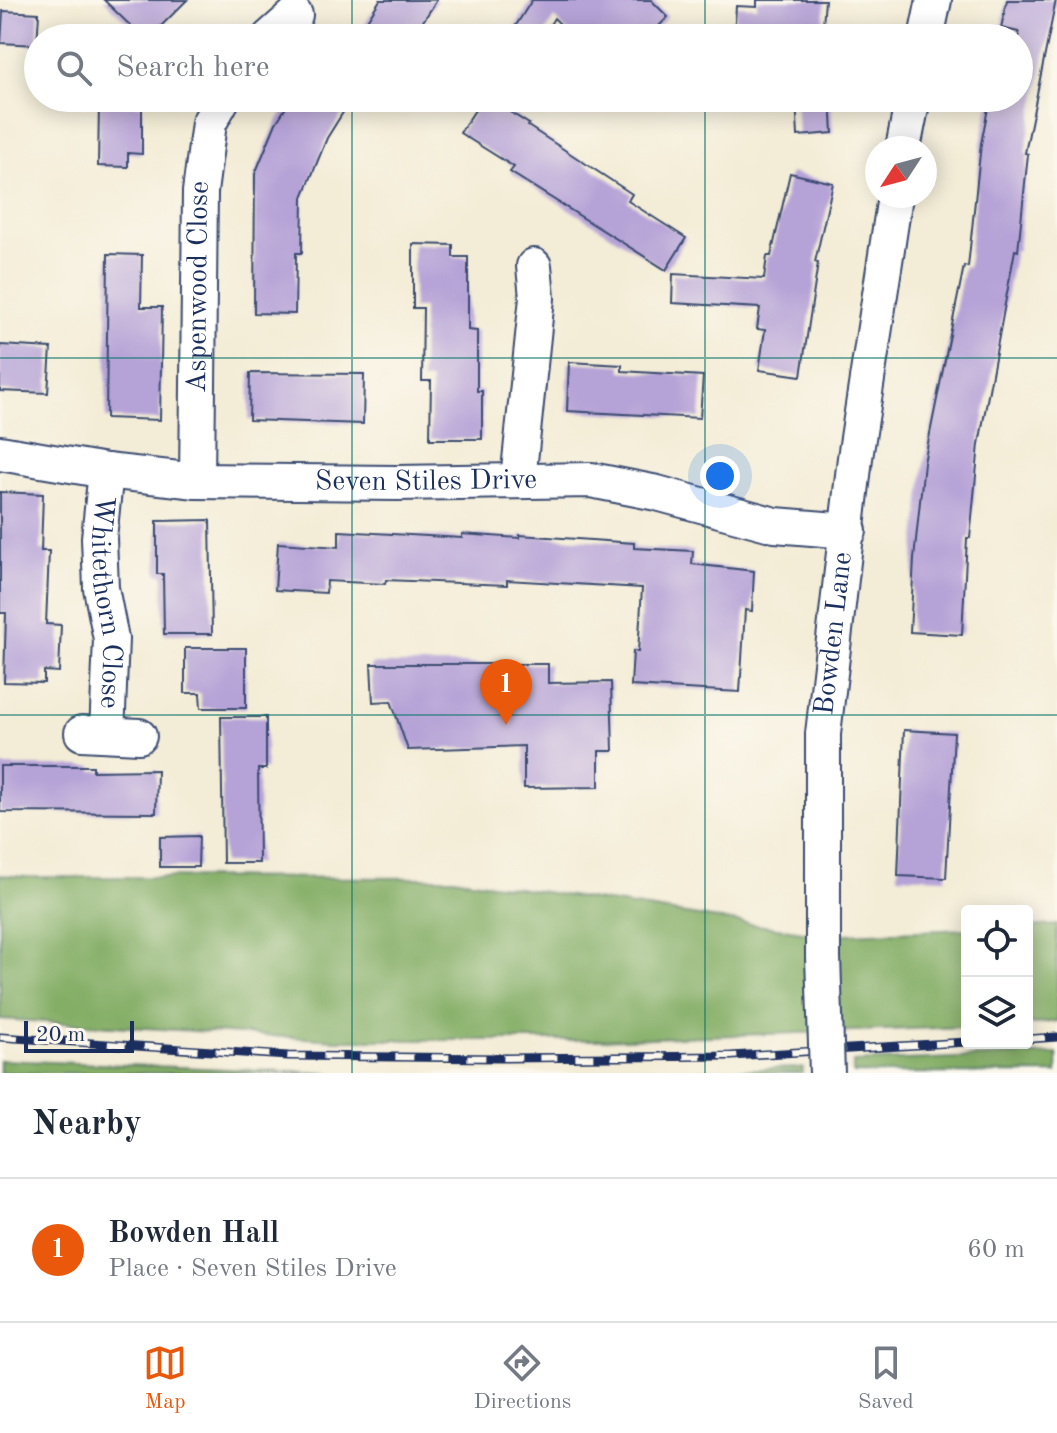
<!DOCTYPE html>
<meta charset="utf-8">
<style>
body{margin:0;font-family:"Old Standard TT",serif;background:#f2f2f3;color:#1f2937}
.controls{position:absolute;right:24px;bottom:24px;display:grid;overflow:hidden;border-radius:8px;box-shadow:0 4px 20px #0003}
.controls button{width:72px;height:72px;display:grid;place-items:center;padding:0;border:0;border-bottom:2px solid #e0e1e3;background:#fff;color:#1f2937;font:40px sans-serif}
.compass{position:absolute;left:865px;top:136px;width:72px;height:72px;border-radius:50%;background:#fff;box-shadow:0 4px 20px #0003;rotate:234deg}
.scale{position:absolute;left:24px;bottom:20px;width:110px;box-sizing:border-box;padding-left:8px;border:4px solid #1b2f5e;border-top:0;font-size:22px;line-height:28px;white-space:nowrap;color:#1b2f5e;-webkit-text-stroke:6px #fbf7ec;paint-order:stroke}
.you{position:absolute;left:720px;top:476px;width:28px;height:28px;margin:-20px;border:6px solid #fff;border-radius:50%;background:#1a73e8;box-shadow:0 0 0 12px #1a73e833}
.badge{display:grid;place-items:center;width:52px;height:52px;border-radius:50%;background:#ea580c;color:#fff;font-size:26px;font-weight:700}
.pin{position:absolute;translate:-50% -66px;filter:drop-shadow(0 2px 4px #0008)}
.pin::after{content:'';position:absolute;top:42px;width:28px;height:24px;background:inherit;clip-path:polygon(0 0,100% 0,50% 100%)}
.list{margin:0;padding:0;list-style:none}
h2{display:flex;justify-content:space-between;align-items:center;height:104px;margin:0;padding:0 32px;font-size:34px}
h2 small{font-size:26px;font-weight:400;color:#747a83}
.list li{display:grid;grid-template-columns:52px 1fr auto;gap:24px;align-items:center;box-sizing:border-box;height:144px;padding:0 32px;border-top:2px solid #e0e1e3}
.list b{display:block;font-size:30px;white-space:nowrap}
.list p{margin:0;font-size:26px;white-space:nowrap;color:#747a83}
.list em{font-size:26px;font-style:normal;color:#747a83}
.icon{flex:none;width:44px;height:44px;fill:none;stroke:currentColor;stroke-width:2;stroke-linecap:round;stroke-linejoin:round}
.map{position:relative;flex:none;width:1057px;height:1073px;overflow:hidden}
.search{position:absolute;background:#fff;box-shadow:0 4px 20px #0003;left:24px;right:24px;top:24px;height:88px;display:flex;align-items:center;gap:20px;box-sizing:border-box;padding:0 28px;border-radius:44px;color:#747a83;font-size:30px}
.sheet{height:248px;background:#fff}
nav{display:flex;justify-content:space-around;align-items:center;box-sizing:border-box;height:112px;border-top:2px solid #e0e1e3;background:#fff;font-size:22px;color:#747a83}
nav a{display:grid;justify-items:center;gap:4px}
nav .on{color:#ea580c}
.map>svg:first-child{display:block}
</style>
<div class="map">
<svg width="1057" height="1073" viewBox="0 0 1057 1073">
<rect width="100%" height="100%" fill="#fbf7ec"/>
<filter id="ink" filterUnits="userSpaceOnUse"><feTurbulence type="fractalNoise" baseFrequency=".0125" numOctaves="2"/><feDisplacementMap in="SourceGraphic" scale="16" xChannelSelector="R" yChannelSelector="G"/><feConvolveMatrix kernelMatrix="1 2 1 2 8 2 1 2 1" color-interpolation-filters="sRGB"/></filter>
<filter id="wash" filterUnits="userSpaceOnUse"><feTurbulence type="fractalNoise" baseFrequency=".006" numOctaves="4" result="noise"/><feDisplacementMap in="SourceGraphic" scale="32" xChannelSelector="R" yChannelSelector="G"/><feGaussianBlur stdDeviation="1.8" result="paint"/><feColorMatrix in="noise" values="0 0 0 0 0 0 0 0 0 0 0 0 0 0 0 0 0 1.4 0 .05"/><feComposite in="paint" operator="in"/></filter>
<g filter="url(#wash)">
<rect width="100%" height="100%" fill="#f3ecd6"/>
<!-- forest -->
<g fill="#84ae66" stroke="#506e62" stroke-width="2">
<polygon points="0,875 26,877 453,878 822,935 967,929 967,1027 595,1040 337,1040 0,1019"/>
<polygon points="1057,925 1057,1021 1027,1025 1027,927"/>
<polygon points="1057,1054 1057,1073 853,1073 853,1062"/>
<polygon points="0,1060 331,1073 0,1073"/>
<polygon points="803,1068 803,1073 603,1073"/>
</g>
<g id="blocks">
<!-- building -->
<g fill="#b5a2d7">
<polygon points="104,0 187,0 149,38 143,38"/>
<polygon points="380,0 437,0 412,38 356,38"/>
<polygon points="532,0 651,0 668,17 647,38 574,38 554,18 542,38 508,38"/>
<polygon points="757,0 825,0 822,38 734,38 736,6 757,7"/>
<polygon points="1007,0 1056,0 1025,153 1028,154 1018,251 1015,250 979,444 970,538 967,538 962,635 910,632 914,559 924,463 964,266 968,267 981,144 990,98 1019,98 1019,32 1001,28"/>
<polygon points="3,11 39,13 37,45 1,43"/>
<polygon points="292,98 352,98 327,138 303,197 302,253 296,253 295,314 254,313 255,174 276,123"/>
<polygon points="483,98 488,98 529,124 528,126 632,194 628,201 686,238 666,270 510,172 514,167 460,133"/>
<polygon points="796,98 831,98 833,133 798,136"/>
<polygon points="99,104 142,105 142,154 128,153 128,167 98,166"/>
<polygon points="790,173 833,183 815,262 818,263 801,376 759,370 765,330 757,329 760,308 672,303 673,274 764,279 767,256 771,256"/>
<polygon points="413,244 453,245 453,257 468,257 468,330 477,331 477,391 482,391 482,439 430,439 431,381 422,381 423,308 413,308"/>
<polygon points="108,254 142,255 141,307 162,307 160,420 106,418"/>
<polygon points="0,345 51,348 48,393 0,391"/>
<polygon points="569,362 622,365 622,371 703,376 700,418 567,411"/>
<polygon points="250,373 364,374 363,424 249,420"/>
<polygon points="0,492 43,494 41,551 49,551 46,624 61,625 59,672 44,671 44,683 4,682 6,613 0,613"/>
<polygon points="210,520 212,634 164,634 163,574 157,574 157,521"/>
<polygon points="339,531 462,538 462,534 520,538 520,535 634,543 634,548 693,551 692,564 754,571 752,611 745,610 740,692 631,686 633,651 638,652 642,588 507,580 507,585 386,580 385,584 327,581 326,593 275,590 278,543 339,547"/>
<polygon points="185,648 246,648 246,708 201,708 200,693 185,693"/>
<polygon points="371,664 548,664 548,683 611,682 613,751 599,751 599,787 524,788 524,746 408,750 391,701 373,702"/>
<polygon points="221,717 266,717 266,769 258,769 259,863 223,863"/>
<polygon points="904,730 954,733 946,878 898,876"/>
<polygon points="0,766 93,766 93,771 157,770 156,813 0,812"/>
<polygon points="199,836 198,867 160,867 160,837"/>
</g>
</g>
</g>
<g filter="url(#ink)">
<use href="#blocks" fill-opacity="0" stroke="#3b4b70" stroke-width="2"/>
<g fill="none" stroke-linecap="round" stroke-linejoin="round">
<!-- minor casing -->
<g stroke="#3b4b70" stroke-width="38">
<g id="minor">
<polyline points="269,38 295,15"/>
<polyline points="926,38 934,0"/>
<polyline points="903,148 913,98"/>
<path id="s1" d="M0 453 106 471 197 481 397 483 591 480 657 493 775 525 849 531"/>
<path id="s2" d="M106 471 99 538 101 588 111 639 107 734"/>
<polyline points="518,480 537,298 534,266"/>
<path id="s3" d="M197 481 200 192 209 123 223 98"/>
<polyline points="82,733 139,736"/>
<path id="s4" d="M823 957V734L855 458 895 196"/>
</g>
</g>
<!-- minor -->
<use href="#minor" stroke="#fff" stroke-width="34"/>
<!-- rail casing -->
<g stroke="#1b2f5e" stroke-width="9">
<g id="rail">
<polyline points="0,1037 288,1056 502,1058 731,1056 967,1042"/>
<polyline points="1027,1039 1057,1037"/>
</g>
</g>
<!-- rail -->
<use href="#rail" stroke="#fbf7ec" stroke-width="6" stroke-dasharray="18" stroke-linecap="butt"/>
<!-- minor-bridge casing -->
<g stroke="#3b4b70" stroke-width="38" stroke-linecap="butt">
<polyline id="minor-bridge" points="823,957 827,1073"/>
</g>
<!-- minor-bridge -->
<use href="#minor-bridge" stroke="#fff" stroke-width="34"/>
</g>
</g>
<!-- grid -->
<path fill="none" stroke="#0f766e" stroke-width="2" stroke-opacity="0.55" d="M352 0V38M705 0V38M352 98V1073M705 98V1073M0 358H1057M0 715H1057"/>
<g text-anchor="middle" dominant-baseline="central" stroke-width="6" stroke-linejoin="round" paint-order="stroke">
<!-- street labels -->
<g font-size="28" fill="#1b2f5e" stroke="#fbf7ec">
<text stroke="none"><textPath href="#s3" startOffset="194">Aspenwood Close</textPath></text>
<text stroke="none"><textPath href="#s1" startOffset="428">Seven Stiles Drive</textPath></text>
<text stroke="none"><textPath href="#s2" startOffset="132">Whitethorn Close</textPath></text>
<text stroke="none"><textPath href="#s4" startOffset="324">Bowden Lane</textPath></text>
</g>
</g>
</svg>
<div class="controls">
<button><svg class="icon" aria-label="locate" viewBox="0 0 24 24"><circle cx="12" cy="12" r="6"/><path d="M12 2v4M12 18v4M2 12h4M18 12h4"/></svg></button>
<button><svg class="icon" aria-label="layers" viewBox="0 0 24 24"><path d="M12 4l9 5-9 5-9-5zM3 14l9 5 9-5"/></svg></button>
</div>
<svg class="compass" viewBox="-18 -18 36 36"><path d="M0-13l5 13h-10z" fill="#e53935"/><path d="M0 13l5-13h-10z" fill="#747a83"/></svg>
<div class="scale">20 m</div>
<div class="you"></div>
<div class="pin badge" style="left:506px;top:725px">1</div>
<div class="search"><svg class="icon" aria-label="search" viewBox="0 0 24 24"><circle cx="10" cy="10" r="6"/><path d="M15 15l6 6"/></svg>Search here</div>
</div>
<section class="sheet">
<h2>Nearby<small></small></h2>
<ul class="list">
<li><span class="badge">1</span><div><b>Bowden Hall</b><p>Place · Seven Stiles Drive</p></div><em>60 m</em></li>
</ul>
</section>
<nav>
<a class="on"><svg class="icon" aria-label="map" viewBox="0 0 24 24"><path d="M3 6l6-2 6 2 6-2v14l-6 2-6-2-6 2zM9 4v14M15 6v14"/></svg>Map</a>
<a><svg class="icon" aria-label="directions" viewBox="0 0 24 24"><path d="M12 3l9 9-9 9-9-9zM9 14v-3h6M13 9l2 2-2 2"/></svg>Directions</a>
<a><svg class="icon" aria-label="saved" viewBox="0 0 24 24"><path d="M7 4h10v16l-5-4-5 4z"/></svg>Saved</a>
</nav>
